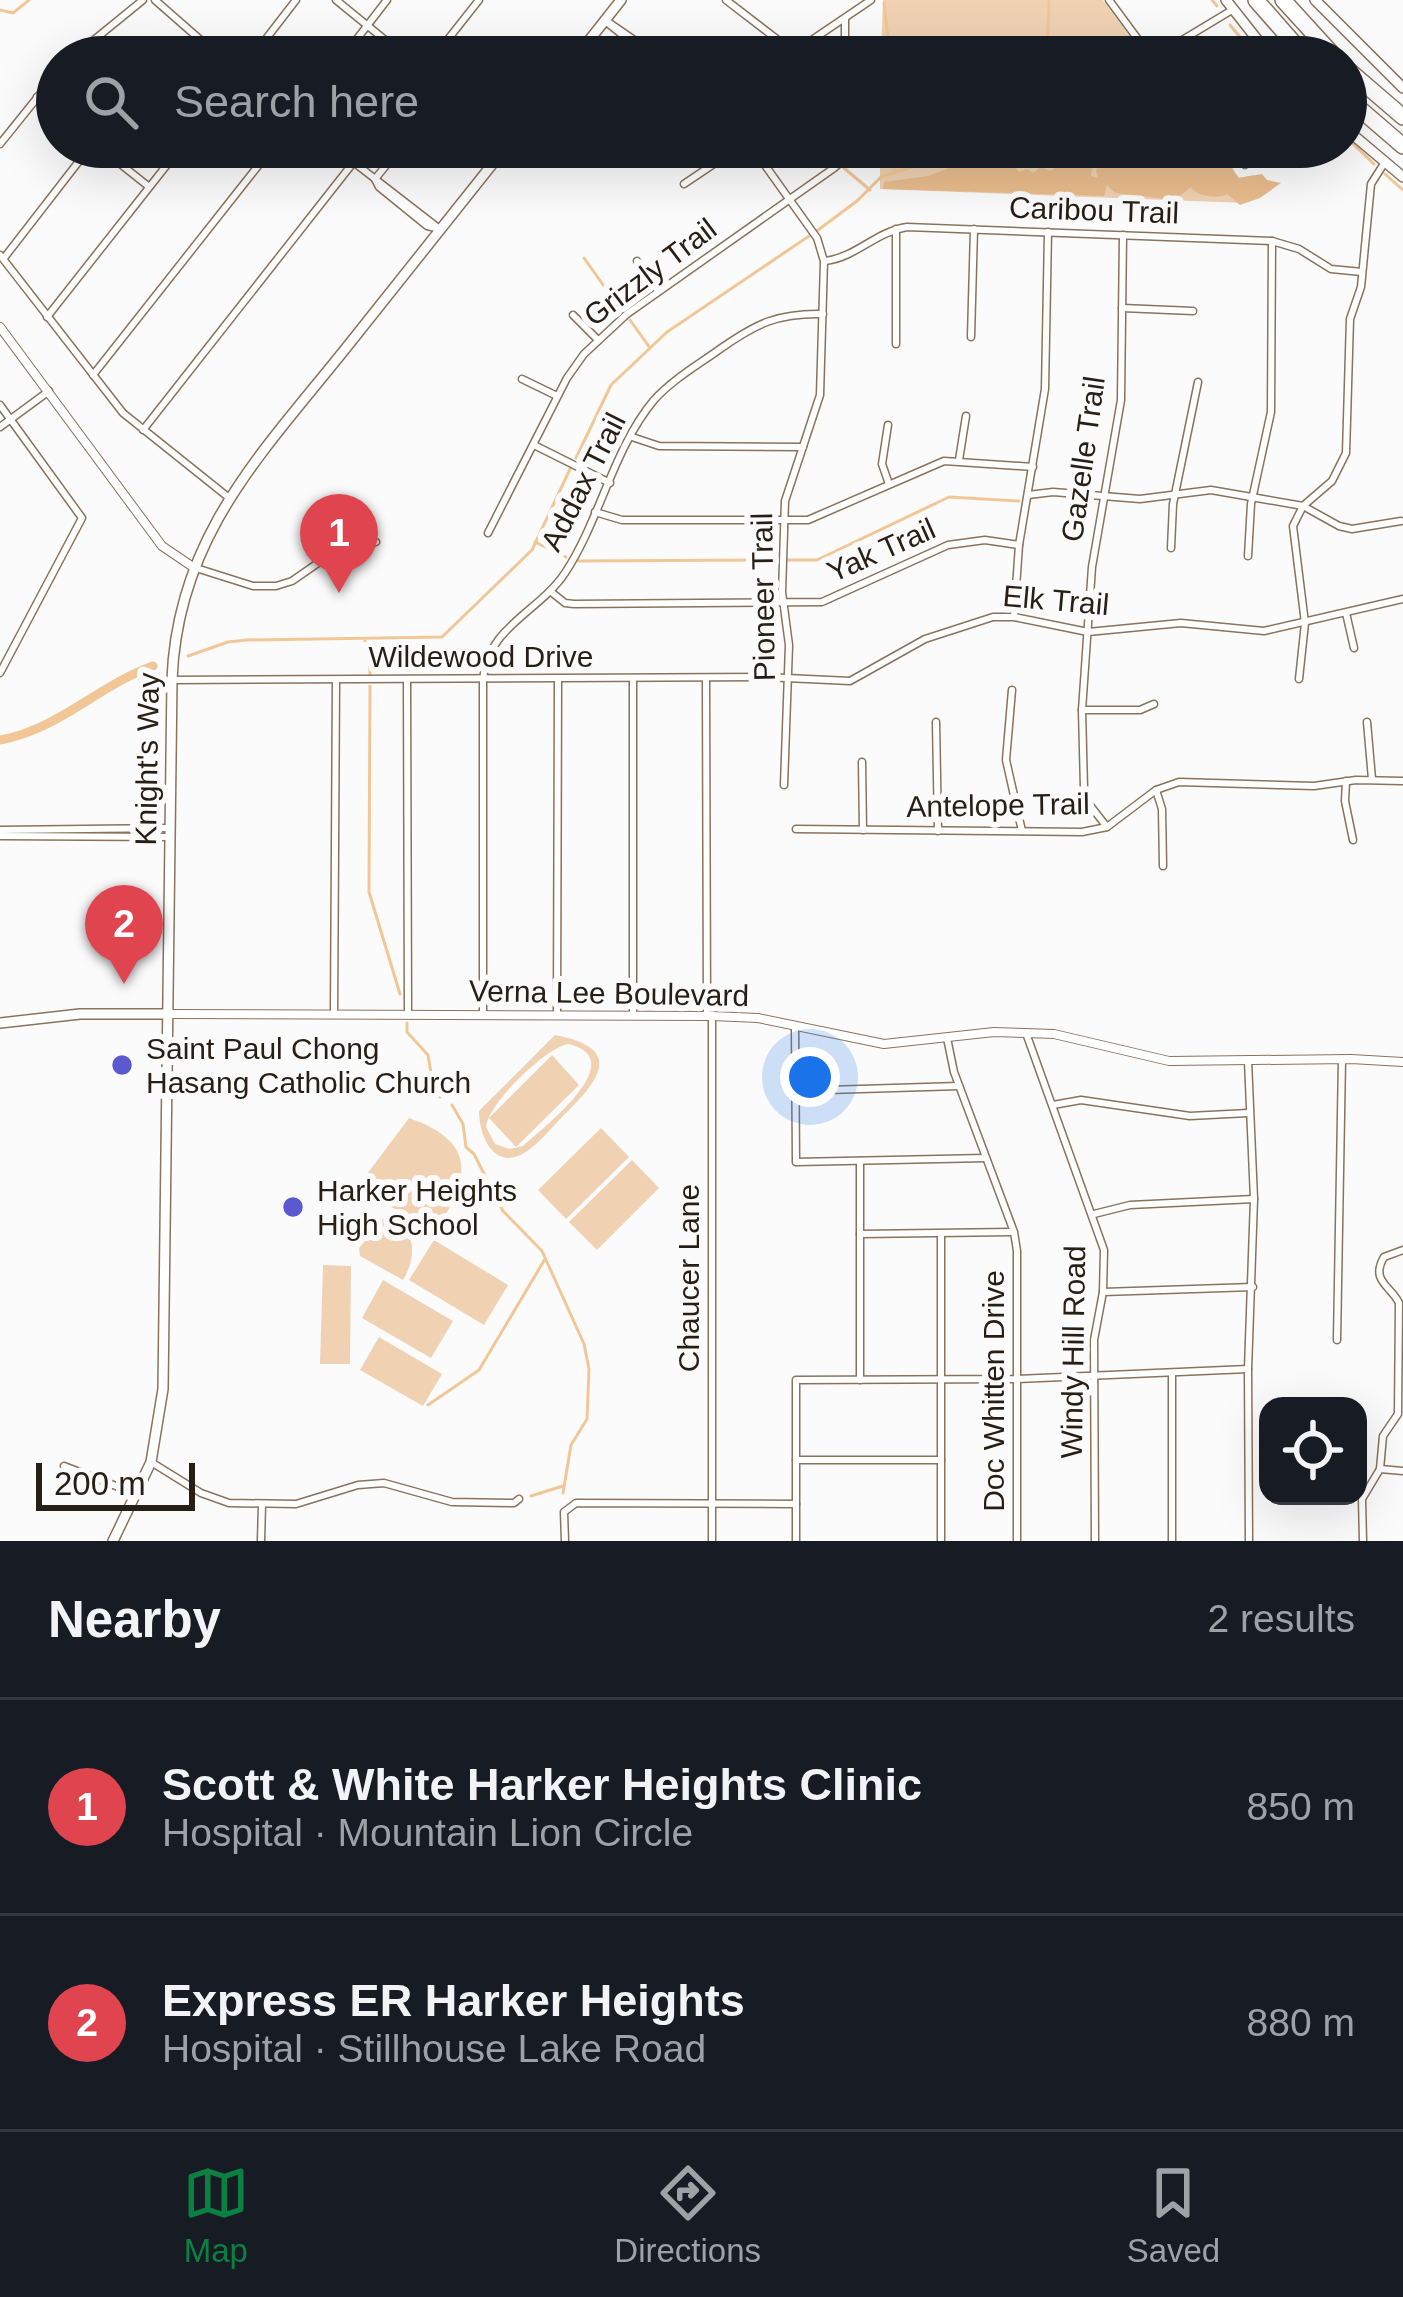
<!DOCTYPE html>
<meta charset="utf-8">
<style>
body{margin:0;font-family:Helvetica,sans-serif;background:#20242c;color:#f1f3f6}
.controls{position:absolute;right:36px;bottom:36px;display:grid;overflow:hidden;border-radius:24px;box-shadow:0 12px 48px #0002}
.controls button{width:108px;height:108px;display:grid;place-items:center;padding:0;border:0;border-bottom:3px solid #363941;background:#171b24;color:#f1f3f6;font:60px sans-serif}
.scale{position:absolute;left:36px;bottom:30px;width:159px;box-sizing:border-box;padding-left:12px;border:6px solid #271f15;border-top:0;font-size:33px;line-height:42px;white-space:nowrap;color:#271f15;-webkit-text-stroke:9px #fbfbfb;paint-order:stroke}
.you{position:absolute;left:810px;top:1077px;width:42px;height:42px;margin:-30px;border:9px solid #fff;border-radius:50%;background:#1a73e8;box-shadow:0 0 0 18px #1a73e833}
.badge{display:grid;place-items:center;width:78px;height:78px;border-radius:50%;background:#0b8043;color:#fff;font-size:39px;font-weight:700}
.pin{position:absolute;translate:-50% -99px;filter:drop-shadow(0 3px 6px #0008)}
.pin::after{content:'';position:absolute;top:63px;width:42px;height:36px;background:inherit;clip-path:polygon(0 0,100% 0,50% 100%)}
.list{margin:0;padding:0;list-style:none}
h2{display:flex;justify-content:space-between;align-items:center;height:156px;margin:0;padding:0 48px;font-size:51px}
h2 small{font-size:39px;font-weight:400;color:#9ea1a6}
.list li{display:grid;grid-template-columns:78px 1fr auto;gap:36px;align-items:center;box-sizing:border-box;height:216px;padding:0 48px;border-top:3px solid #363941}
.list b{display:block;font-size:45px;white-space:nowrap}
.list p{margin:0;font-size:39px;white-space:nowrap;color:#9ea1a6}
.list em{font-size:39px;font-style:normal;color:#9ea1a6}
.icon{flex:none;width:66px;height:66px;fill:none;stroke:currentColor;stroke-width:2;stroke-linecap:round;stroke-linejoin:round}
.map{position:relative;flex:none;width:1403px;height:1541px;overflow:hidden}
.search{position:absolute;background:#171b24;box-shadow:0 12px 48px #0002;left:36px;right:36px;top:36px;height:132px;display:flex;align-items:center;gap:30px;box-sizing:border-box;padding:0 42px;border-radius:66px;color:#9ea1a6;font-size:45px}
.sheet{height:588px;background:#171b24}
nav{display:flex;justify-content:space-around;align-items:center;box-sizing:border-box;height:168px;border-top:3px solid #363941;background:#171b24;font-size:33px;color:#9ea1a6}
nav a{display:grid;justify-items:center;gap:6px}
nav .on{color:#0b8043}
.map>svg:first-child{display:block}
</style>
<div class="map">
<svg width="1403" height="1541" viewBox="0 0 1403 1541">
<rect width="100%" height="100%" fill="#fbfbfb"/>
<!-- green -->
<g fill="#f0d2b3" fill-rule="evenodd">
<polygon points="883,0 1103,0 1145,57 881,57"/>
<polygon points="880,147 1221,147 1233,159 1233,169 1238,178 1254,175 1246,203 880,189"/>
<path d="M555 1035C623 1048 602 1078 564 1115 553 1126 542 1140 530 1149 497 1175 479 1139 479 1111ZM568 1044C633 1059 543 1128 523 1146L510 1149 495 1144 486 1127C487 1105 545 1048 568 1044Z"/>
<polygon points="552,1055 579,1085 516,1147 489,1118"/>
<path d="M409 1118C480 1143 468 1180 436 1231L363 1192 361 1182Z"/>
<polygon points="601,1128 629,1157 566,1219 538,1190"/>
<polygon points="632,1160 659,1188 597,1250 569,1222"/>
<path d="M390 1210C413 1228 419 1254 403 1280L360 1256 359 1248Z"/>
<polygon points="434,1240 508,1285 484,1325 409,1280"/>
<polygon points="323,1265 351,1266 350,1364 320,1364"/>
<polygon points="383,1280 453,1321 431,1358 362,1318"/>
<polygon points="379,1337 442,1374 423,1406 360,1370"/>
</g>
<!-- forest -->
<path fill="#e9bd8e" d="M1158 147H1165V153L1175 154 1180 147C1217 147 1219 150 1239 178L1262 174 1267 180 1281 183 1260 198 1240 205 1227 194C1219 199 1196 197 1191 187L1175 200 1115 193 1107 185 1104 196 883 189 884 182 928 176 968 161 982 167H1015L1019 172 1027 169 1033 173 1041 167 1050 171 1071 159 1083 164 1089 158 1093 163 1091 176 1098 178 1096 170 1101 163C1116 165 1131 152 1148 157L1151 148Z"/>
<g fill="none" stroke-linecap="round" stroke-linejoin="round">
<!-- stream -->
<g stroke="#f2c797" stroke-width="3">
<polyline points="1212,0 1217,6"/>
<polyline points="884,3 890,57"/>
<polyline points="0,10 13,13 29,0"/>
<polyline points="1230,25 1257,57"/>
<polyline points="1047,57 1049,0"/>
<polyline points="1128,57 1131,56"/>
<polyline points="1347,138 1374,164"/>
<polyline points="844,168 870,190"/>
<polyline points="894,170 900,147"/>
<polyline points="1385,174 1403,190"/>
<polyline points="584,258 621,310"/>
<polyline points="630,320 650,348"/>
<polyline points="576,458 611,385 667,332 818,230 857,201 881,177 942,157"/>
<polyline points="535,542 566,557"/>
<polyline points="787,560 817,560 949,497 1019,501"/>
<polyline points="578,561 775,560"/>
<polyline points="365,641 369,648 370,674"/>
<polyline points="188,656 228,642 247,640 442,637 532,550 570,469"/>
<polyline points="370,686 369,892 400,994"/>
<polyline points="407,1023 407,1032 428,1055 434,1091 440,1097"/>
<polyline points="452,1105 463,1124 466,1147 474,1154 503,1211 542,1251 584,1344 589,1369 587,1419 571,1445 563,1493"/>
<polyline points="428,1405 479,1370 545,1259"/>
<polyline points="531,1496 563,1486"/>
</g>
<!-- river -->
<path stroke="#f2c797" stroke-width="9" d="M0 740C58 730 99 685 153 666"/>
<!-- minor casing -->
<g stroke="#89735c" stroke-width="9">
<g id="minor">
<polyline points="155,0 220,57"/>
<polyline points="336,0 406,57"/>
<polyline points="726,0 791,50 803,46 871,0"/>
<polyline points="1109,0 1151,57"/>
<polyline points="605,21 650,57"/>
<polyline points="608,22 637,42 641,50"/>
<polyline points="88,45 103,57"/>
<polyline points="73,57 143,0"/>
<polyline points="252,57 296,0"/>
<polyline points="343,57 387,0"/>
<polyline points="434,57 479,0"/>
<polyline points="845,57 845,19"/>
<polyline points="1154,57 1232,10"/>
<polyline points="37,97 57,114"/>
<polyline points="0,144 57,73"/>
<polyline points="99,147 148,186"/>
<polyline points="334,147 441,230"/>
<polyline points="752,147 817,238 824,261 820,395 785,501 782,592 789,645 784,785"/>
<polyline points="1229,147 1245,165"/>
<polyline points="375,179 379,187 427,226 436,228"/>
<polyline points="375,179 401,147"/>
<polyline points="684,184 739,147"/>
<polyline points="0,255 123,413 228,497"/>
<polyline points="4,258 90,147"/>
<polyline points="637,261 658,291"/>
<path d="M825 261C857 257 875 232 907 227L1272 241 1299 249 1331 269 1362 272"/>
<polyline points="1122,308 1193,311"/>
<polyline points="573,315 598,340"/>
<polyline points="47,317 181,147"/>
<polyline points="971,337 974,229"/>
<polyline points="896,344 896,229"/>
<polyline points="93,375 273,147"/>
<polyline points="522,379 557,396"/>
<polyline points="0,405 82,518 0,673"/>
<polyline points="888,425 882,464 889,484"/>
<polyline points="0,427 49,391"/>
<polyline points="143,430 353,163"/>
<polyline points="632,437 659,446 803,447"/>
<polyline points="534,445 610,483"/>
<polyline points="959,460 966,416"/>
<polyline points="1028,495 1053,492 1140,499 1211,490 1303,506 1339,526 1352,529 1401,521"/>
<polyline points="595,512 622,520 808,520 944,461 1033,467"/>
<polyline points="488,533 567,378 584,354 627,314 834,168 841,162 844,147"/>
<polyline points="1171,548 1173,504 1198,382"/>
<polyline points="1248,556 1251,504 1271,412 1272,241"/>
<polyline points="196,568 253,586 276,586 292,581 331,554 376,542"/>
<polyline points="550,591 565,603 574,604 822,602 948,545 985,540 1019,545"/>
<polyline points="1346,613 1354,648"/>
<polyline points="1014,616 1019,545 1045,389 1048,232"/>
<polyline points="1299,679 1305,623 1293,526 1303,506 1332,481 1346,453 1350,319 1361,287 1371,184 1385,162"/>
<polyline points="172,680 765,677 850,681 925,639 993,617 1014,617 1088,632 1181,623 1264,631 1403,599"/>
<polyline points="407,680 408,1014"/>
<polyline points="706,680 707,1015"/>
<polyline points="1012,690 1006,760 1022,831"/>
<polyline points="1082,710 1140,710 1154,704"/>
<polyline points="936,722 938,831"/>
<polyline points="1367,722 1372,779"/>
<polyline points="862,762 863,830"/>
<polyline points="1346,781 1345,801 1353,840"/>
<polyline points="1156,790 1162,809 1163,866"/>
<polyline points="1107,827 1089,804 1084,788 1082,710 1092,567 1121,400 1123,235"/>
<polyline points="796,829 1082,832 1107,827 1156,790 1179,782 1314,786 1356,780 1403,781"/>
<polyline points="0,830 170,828"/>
<polyline points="0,836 170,837"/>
<polyline points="334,1014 336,680"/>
<path d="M483 1015V680C487 627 538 613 565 573 600 520 613 449 654 400 673 379 698 365 720 349 757 323 778 313 823 314"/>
<polyline points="557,1015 558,680"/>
<polyline points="633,1015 633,679"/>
<polyline points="795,1027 796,1162 986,1158"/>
<polyline points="1026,1033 1104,1250 1103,1292 1094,1340 1095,1541"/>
<polyline points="947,1038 954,1072 1014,1232 1017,1251 1017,1541"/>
<polyline points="1248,1061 1254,1199 1248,1369 1249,1541"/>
<polyline points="795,1091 959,1086"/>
<polyline points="1053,1105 1081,1100 1190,1116 1248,1113"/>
<polyline points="860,1161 860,1380"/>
<polyline points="1094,1214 1130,1205 1254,1199"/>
<polyline points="860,1234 1012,1232"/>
<polyline points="941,1234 941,1541"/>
<polyline points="1103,1292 1253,1287"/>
<polyline points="1337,1340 1342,1059"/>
<polyline points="1172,1373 1172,1541"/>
<polyline points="796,1460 941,1460"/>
<polyline points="151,1462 201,1493 229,1503 296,1504 358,1485 384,1483 452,1502 514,1503 519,1499"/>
<polyline points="64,1466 134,1493"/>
<polyline points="1380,1469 1403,1471"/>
<polyline points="261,1541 262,1504"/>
<polyline points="565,1541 564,1512 576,1503 796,1504"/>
<polyline points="712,1541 712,1016"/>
<polyline points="796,1541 796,1380 1017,1379 1248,1369"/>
<path d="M1363 1541 1362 1499 1380 1469 1383 1436 1398 1414 1399 1303C1391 1286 1370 1281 1384 1257L1403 1250"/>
</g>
</g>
<!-- tertiary casing -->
<g stroke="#89735c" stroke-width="10">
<g id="tertiary">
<polyline points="0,327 162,546 193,567"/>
<polyline points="167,1014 712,1016 758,1018 884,1044 994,1032 1026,1033 1054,1034 1169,1061 1351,1059 1403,1062"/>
</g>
</g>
<!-- secondary casing -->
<g stroke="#89735c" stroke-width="12">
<g id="secondary">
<polyline points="1226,0 1271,57"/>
<polyline points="1315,0 1403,88"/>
<polyline points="576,57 621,0"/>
<polyline points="1346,129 1403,177"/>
<polyline points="0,1023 80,1014 167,1014"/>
<path d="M113 1541 151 1462 163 1389 172 680C177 537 262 453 346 348 400 281 453 214 506 147"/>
</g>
</g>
<!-- motorway casing -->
<g stroke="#89735c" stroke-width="18">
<g id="motorway">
<polyline points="1256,0 1306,57"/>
<polyline points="1283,0 1335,57"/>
<polyline points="1346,68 1403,117"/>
<polyline points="1346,97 1403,146"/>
</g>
</g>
<!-- minor -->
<use href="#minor" stroke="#fff" stroke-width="6"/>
<!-- tertiary -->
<use href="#tertiary" stroke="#fff" stroke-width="8"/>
<!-- secondary -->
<use href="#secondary" stroke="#fff" stroke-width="9"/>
<!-- motorway -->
<use href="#motorway" stroke="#fff" stroke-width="15"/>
</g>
<!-- markers -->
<g fill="#5a59d0" stroke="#fbfbfb" stroke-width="4.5">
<circle cx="122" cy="1065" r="12"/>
<circle cx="293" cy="1207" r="12"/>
</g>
<g text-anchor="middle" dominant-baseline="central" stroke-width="12" stroke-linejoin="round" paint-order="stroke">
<!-- street labels -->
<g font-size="30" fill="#271f15" stroke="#fbfbfb">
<text transform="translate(1094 210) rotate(2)">Caribou Trail</text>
<text transform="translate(650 272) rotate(-37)">Grizzly Trail</text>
<text transform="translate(1083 459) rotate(-82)">Gazelle Trail</text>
<text transform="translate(583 482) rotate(-63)">Addax Trail</text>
<text transform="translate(881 550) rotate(-24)">Yak Trail</text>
<text transform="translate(763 597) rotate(-91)">Pioneer Trail</text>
<text transform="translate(1056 600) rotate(5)">Elk Trail</text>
<text x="481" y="656">Wildewood Drive</text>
<text transform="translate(147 759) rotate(-89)">Knight's Way</text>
<text transform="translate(998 805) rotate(-1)">Antelope Trail</text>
<text transform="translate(609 993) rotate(1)">Verna Lee Boulevard</text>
<text transform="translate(688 1278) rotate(-90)">Chaucer Lane</text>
<text transform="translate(1073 1352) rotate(-89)">Windy Hill Road</text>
<text transform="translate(993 1391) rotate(-90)">Doc Whitten Drive</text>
</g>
<!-- poi labels -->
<g font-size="30" fill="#271f15" stroke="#fbfbfb" text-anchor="start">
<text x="146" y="1048">Saint Paul Chong<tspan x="146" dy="34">Hasang Catholic Church</tspan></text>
<text x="317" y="1190">Harker Heights<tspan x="317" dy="34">High School</tspan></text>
</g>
</g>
</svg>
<div class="controls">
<button><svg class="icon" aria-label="locate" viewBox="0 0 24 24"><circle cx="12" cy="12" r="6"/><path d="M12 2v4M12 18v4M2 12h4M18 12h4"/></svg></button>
</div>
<div class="scale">200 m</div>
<div class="you"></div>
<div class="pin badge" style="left:339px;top:593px;background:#e0444e">1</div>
<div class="pin badge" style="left:124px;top:984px;background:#e0444e">2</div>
<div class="search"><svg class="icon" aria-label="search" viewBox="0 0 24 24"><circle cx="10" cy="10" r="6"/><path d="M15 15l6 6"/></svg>Search here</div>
</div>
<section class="sheet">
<h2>Nearby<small>2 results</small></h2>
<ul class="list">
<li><span class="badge" style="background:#e0444e">1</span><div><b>Scott &amp; White Harker Heights Clinic</b><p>Hospital · Mountain Lion Circle</p></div><em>850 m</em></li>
<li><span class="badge" style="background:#e0444e">2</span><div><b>Express ER Harker Heights</b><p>Hospital · Stillhouse Lake Road</p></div><em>880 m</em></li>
</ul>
</section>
<nav>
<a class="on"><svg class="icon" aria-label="map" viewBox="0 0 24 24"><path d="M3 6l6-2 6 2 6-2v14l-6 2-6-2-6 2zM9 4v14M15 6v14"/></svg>Map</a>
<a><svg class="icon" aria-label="directions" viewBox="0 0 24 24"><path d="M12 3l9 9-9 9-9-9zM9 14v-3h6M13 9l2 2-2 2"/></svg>Directions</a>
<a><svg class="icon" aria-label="saved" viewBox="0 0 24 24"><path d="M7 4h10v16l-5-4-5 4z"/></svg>Saved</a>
</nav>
